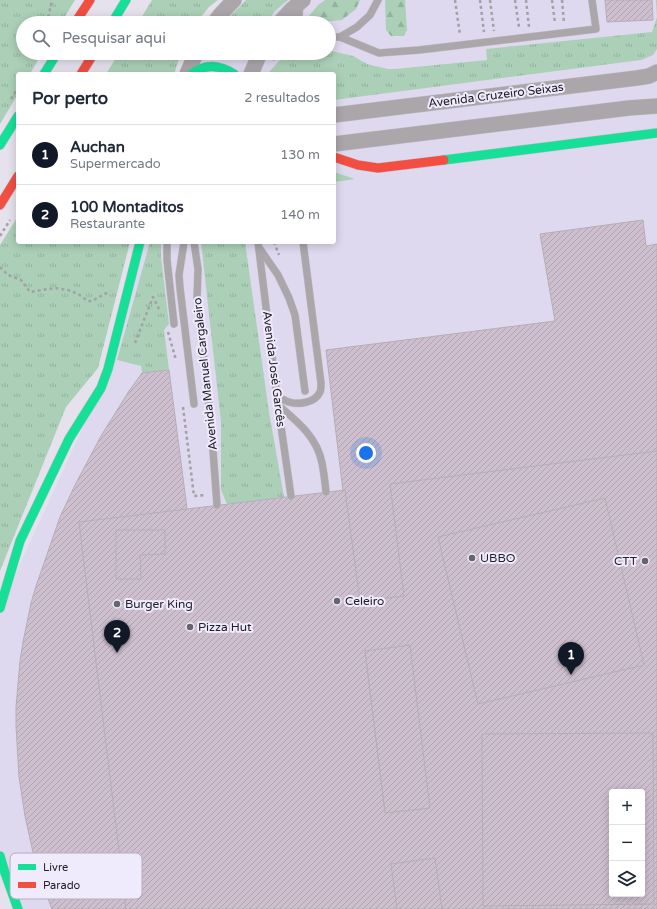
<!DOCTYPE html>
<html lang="pt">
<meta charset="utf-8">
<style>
body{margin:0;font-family:"Varela Round",sans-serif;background:#f6f6f7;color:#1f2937}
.controls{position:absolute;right:12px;bottom:12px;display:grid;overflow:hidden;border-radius:4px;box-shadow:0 2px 10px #0003}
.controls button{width:36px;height:36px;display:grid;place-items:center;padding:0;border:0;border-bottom:1px solid #e0e1e3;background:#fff;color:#1f2937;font:20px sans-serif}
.you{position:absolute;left:366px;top:453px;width:14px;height:14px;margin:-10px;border:3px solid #fff;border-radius:50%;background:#1a73e8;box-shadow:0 0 0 6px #1a73e833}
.badge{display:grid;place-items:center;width:26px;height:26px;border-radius:50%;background:#111827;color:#fff;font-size:13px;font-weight:700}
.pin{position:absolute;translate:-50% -33px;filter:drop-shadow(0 1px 2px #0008)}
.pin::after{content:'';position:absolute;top:21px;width:14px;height:12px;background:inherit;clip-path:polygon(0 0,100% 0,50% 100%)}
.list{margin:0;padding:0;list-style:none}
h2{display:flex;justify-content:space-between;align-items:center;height:52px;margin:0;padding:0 16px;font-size:17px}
h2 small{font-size:13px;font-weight:400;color:#747a83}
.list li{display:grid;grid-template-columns:26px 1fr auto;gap:12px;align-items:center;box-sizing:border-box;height:60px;padding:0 16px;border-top:1px solid #e0e1e3}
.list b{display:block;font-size:15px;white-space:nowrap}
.list p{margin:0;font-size:13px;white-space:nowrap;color:#747a83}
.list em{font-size:13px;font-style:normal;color:#747a83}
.icon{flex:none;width:22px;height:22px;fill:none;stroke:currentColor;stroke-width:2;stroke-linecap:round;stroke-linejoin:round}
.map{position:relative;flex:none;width:657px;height:909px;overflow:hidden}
.search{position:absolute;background:#fff;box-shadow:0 2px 10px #0003;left:16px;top:16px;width:320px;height:44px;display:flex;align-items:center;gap:10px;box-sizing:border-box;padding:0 14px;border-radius:22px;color:#747a83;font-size:15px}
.panel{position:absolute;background:#fff;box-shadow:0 2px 10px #0003;left:16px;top:72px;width:320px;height:172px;border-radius:4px}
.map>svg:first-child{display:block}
</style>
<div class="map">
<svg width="657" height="909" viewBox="0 0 657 909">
<defs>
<pattern id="grass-tufts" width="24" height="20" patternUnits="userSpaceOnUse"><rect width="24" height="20" fill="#abd0b7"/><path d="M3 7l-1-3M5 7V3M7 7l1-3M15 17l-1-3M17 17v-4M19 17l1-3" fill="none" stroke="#93b29d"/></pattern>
<pattern id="forest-firs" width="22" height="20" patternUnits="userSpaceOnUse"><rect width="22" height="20" fill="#abd0b7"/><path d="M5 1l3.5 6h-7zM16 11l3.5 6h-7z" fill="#93b29d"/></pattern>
<pattern id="building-hatch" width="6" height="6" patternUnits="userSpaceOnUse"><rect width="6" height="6" fill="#cebfcf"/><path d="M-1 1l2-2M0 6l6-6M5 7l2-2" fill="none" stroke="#b1a4b2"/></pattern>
</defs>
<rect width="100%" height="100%" fill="#e5e2ed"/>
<!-- built -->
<path fill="#ded9ee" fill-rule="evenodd" d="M234 0H657V909H18L0 856V608L101 388 140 242H334V74H187L196 53H329V23H214ZM612 792H642V894H612Z"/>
<!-- grass -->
<g fill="url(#grass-tufts)">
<polygon points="0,0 75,0 61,23 23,23 23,53 42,53 30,74 18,74 18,94 0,124"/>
<polygon points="152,0 218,0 209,7 196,23 138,23"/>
<polygon points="246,0 288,0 275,11 266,23 224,23"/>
<polygon points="656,0 657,0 657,49 653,55 641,60 334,100 334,74 268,74 270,71 280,60 321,53 329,53 329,52 332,51 353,56 367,64 375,66 388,69 395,69 487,60 486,49 652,32 657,17"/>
<polygon points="119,53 181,53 174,74 106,74"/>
<polygon points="334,172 355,179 334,182"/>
<polygon points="18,216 18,242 130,242 98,368 66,407 0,571 0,245"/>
<polygon points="150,242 161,242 161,257 169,324 164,330 169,370 142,373 141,366 117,360"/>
<polygon points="201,242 245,242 269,412 284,497 227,504 221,490 221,422"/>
</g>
<!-- forest -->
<g fill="url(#forest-firs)">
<polygon points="325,0 360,0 356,9 342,20 311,23 309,16 318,5"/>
<polygon points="385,0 405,0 407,30 404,36 391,36 386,30"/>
</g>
<!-- building -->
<g fill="url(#building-hatch)" stroke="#b3aeb6" fill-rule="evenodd">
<polygon points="605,0 652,0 653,20 607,22"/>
<path d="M643 220 646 246 657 244V909H52L45 891 34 857 25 816 19 777 16 726V707L20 661 23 642 31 603 36 586 60 517 75 485 101 436 129 391 142 373 169 370 195 570 350 549 326 350 555 321 540 234ZM365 651 385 813 167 866 143 761 142 653ZM612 792H642V894H612Z"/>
<path d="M657 451V909H442L435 858 391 864 397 909H126L79 522 345 490 360 601 404 596 390 484ZM605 498 644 665 478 704 438 537ZM116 530H165V554L140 555 141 579H116ZM410 645 430 808 385 813 365 651ZM653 733 654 904 483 906 482 734Z"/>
</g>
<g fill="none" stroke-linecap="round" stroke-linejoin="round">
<!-- lane casing -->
<g stroke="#c3c0c9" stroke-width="8">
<g id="lane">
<polyline points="378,0 370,15 357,27 340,37 379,53 419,50 596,29 592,0"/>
<polyline points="300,3 299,15 300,23"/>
<polyline points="329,37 340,37"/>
<polyline points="167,242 167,260 174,324"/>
<polyline points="184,242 179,275 180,288 194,404"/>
<polyline points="194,242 198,269 197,299 211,423 217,505"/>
<polyline points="258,242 278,405 291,496"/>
<polyline points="260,249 278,275 289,298 295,315 305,391"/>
<path d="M277 396C281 398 285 401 289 402 298 405 315 403 320 392 321 390 321 386 321 383L303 242"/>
<path d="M278 405C298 422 317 437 322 463 324 473 325 482 326 492"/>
</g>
</g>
<!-- street casing -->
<g stroke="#c3c0c9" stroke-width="16">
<g id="street">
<polyline points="214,23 220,15 234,0"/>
<polyline points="279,23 292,9 303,0"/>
<polyline points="187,74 196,53"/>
<polyline points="251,74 260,53"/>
<polyline points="334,115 637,78 649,76 657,72"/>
<polyline points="334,144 629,108 657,106"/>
</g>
</g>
<!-- fast casing -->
<g stroke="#c3c0c9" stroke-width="10">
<g id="fast">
<polyline points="112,23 126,0"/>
<polyline points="44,74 57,53"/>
<path d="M192 74C205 63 220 65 234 74"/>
<polyline points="0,145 18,116"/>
<polyline points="444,160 657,133"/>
<polyline points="0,608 20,541 69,439 101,388 108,369 140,242"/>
<polyline points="0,856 5,873 18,909"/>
</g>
</g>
<!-- jam casing -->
<g stroke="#c3c0c9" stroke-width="10">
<g id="jam">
<polyline points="75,23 90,0"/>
<polyline points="81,74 94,53"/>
<polyline points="334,157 358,165 378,168 444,160"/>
<polyline points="0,205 18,176"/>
</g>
</g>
<!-- path -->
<g stroke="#a4a1a6" stroke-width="2.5" stroke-dasharray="3 3" stroke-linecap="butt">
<polyline points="455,0 460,35"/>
<polyline points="480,0 484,32"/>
<polyline points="490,0 494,31"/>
<polyline points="515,0 519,27"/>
<polyline points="526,0 529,27"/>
<polyline points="552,0 555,23"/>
<polyline points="562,0 564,23"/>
<polyline points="47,23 52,0"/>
<polyline points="273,60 277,56 289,53"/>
<polyline points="11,99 18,88"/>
<polyline points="0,236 10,220"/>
<polyline points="274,242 279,255"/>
<polyline points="0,267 8,275 21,280 30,292 55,288 68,290 78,294 88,301 92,301 110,291"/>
<polyline points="168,332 176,360"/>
<polyline points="135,343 153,297 160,311"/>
<polyline points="183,407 194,496 206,495"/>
</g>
<!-- lane -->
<use href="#lane" stroke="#aaa6aa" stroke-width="7"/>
<!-- street -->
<use href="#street" stroke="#aaa6aa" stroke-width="15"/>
<!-- fast -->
<use href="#fast" stroke="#16e098" stroke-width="9"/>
<!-- jam -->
<use href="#jam" stroke="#f24e42" stroke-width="9"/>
</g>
<!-- markers -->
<g fill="#66646d" stroke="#efebfc" stroke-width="1.5">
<circle cx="472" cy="558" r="4"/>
<circle cx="645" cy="561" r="4"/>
<circle cx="337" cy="601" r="4"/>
<circle cx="117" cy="604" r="4"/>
<circle cx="190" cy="627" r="4"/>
</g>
<g text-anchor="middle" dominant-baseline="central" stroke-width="4" stroke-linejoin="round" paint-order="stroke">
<!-- street labels -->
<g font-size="12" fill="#222028" stroke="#efebfc">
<text transform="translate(496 95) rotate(-7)">Avenida Cruzeiro Seixas</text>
<text transform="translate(274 369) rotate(83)">Avenida José Garcês</text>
<text transform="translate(205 374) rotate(-96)">Avenida Manuel Cargaleiro</text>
</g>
<!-- poi labels -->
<g font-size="12" fill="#222028" stroke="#efebfc" text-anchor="start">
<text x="480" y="558">UBBO</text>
<text x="637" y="561" text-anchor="end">CTT</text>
<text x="345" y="601">Celeiro</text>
<text x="125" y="604">Burger King</text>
<text x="198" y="627">Pizza Hut</text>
</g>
</g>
<!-- legend -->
<rect x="10" y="853" width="132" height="46" rx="6" fill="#efebfc" stroke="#b2aebc" stroke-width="1"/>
<rect x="18" y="864" width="18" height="6" fill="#16e098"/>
<rect x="18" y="882" width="18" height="6" fill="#f24e42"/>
<g font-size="11" fill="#222028">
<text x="43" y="871">Livre</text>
<text x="43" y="889">Parado</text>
</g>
</svg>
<div class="controls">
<button>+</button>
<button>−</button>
<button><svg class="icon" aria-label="layers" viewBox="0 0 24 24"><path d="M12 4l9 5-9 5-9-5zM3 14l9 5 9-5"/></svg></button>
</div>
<div class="you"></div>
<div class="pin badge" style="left:571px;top:675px">1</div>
<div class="pin badge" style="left:117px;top:653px">2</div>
<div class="search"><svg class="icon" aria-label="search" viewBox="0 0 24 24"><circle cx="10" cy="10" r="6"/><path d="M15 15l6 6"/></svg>Pesquisar aqui</div>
<section class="panel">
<h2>Por perto<small>2 resultados</small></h2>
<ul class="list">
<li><span class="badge">1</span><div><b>Auchan</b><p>Supermercado</p></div><em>130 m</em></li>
<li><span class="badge">2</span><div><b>100 Montaditos</b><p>Restaurante</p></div><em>140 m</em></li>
</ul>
</section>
</div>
